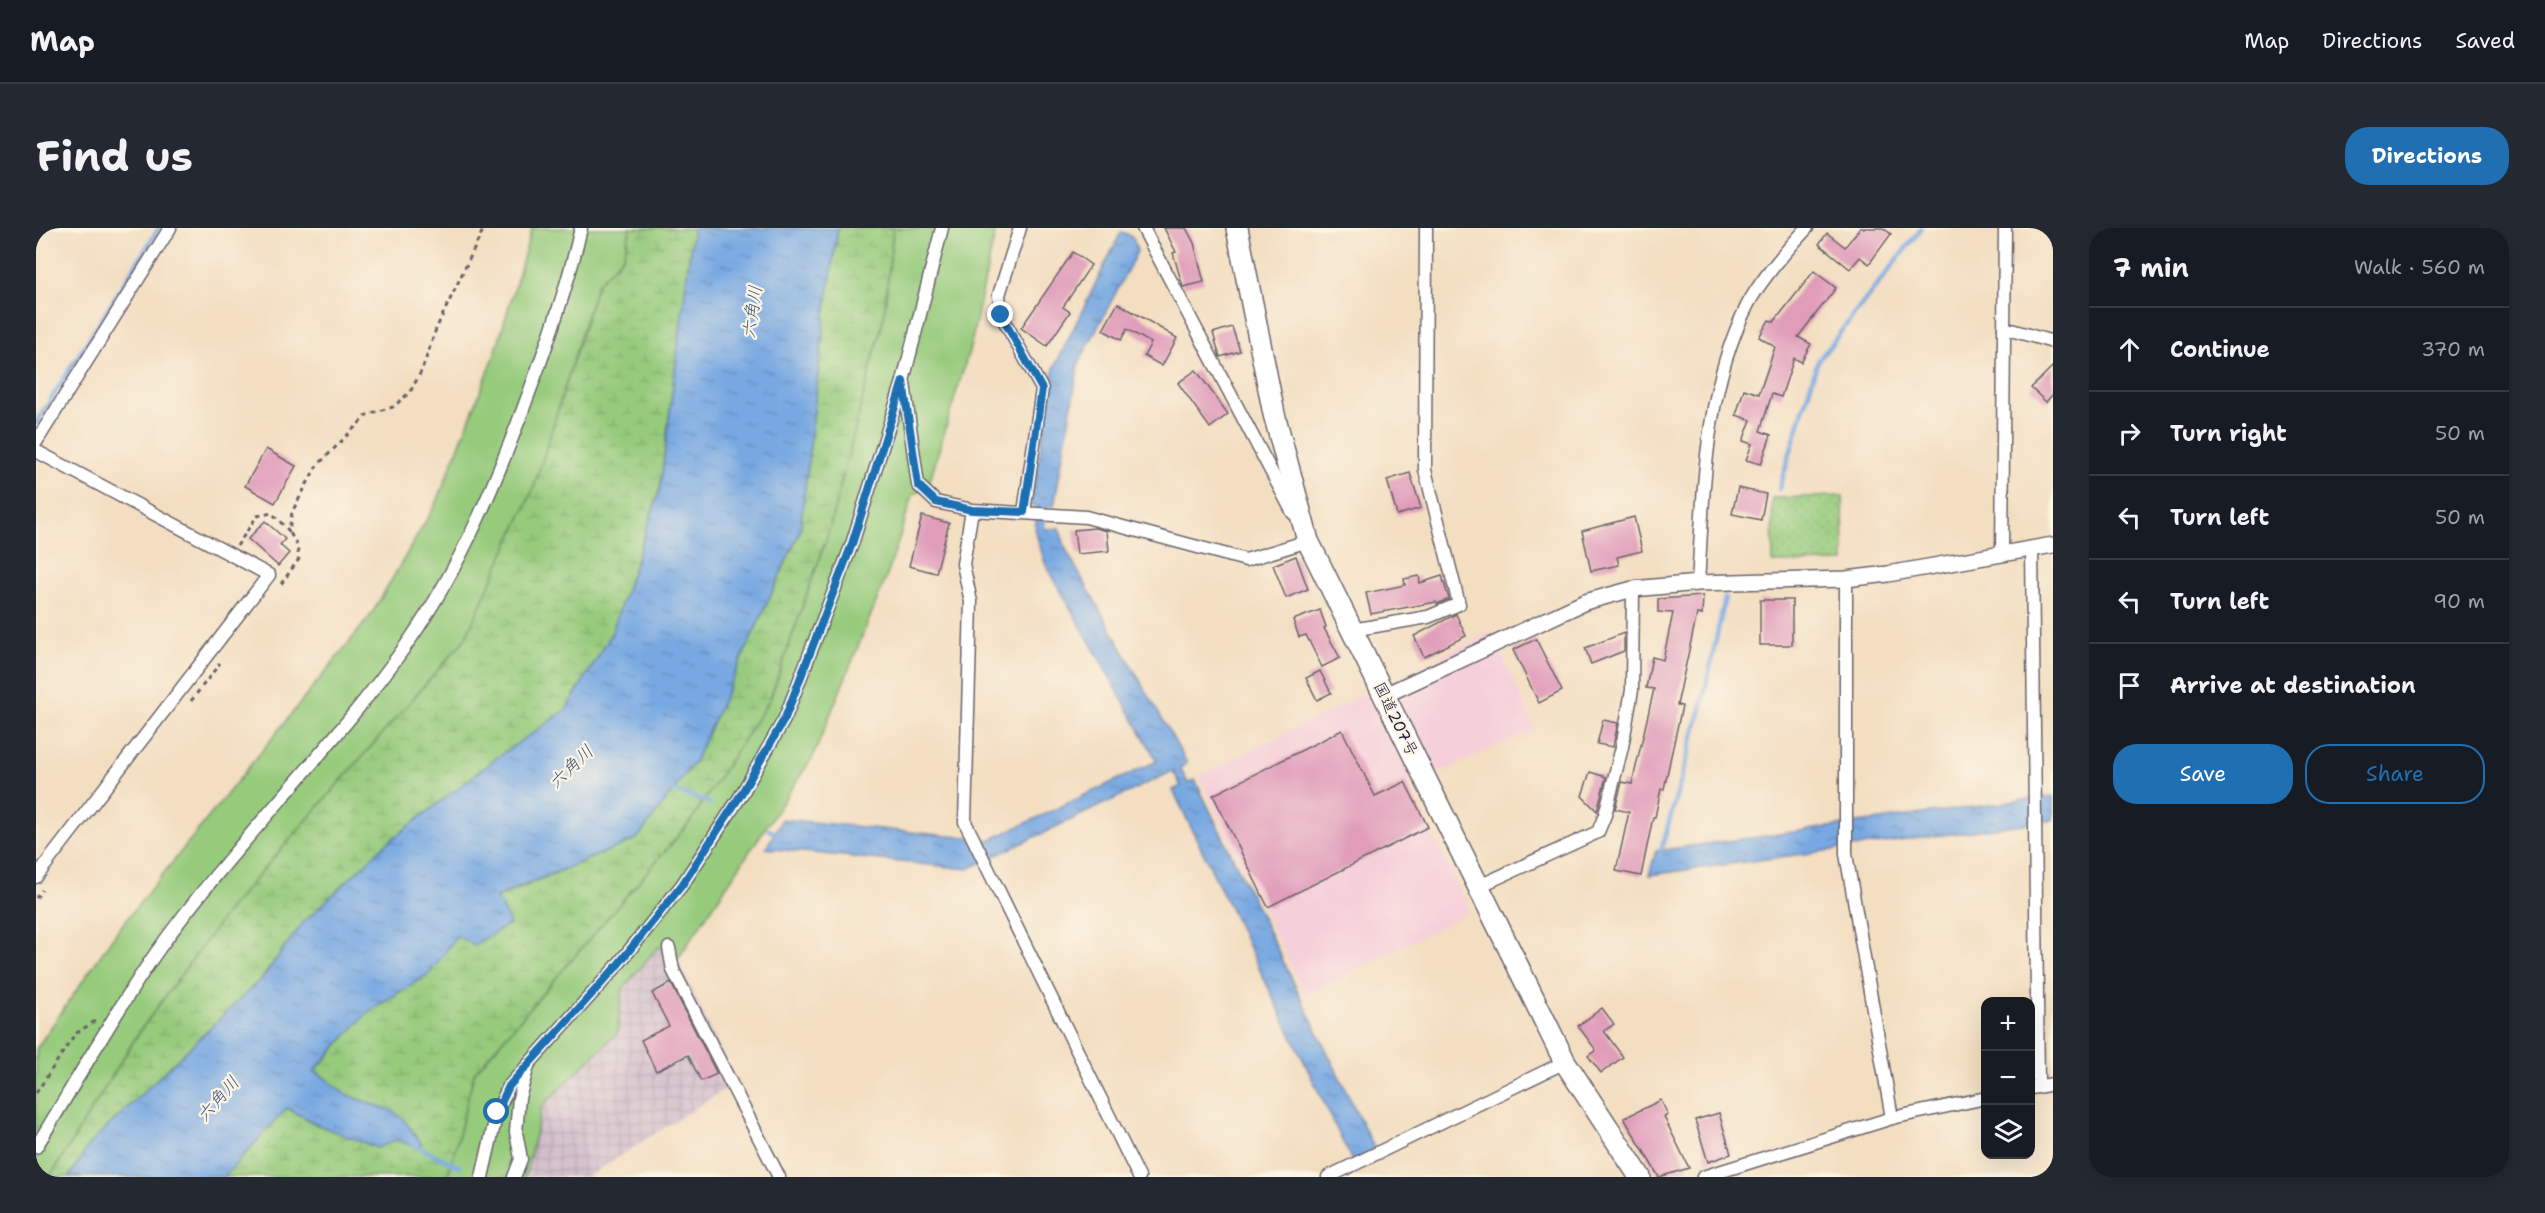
<!DOCTYPE html>
<meta charset="utf-8">
<style>
body{margin:0;font-family:"Shantell Sans","Klee One",sans-serif;background:#242831;color:#f1f3f6}
.controls{position:absolute;right:18px;bottom:18px;display:grid;overflow:hidden;border-radius:12px;box-shadow:0 6px 24px #0002}
.controls button{width:54px;height:54px;display:grid;place-items:center;padding:0;border:0;border-bottom:2px solid #363941;background:#171b24;color:#f1f3f6;font:30px sans-serif}
.stop{position:absolute;width:18px;height:18px;margin:-14px;border:4px solid #1f6fb2;border-radius:50%;background:#fff}
.stop.end{background:#1f6fb2;border-color:#fff;box-shadow:0 2px 6px #0008}
.list{margin:0;padding:0;list-style:none}
h2{display:flex;justify-content:space-between;align-items:center;height:78px;margin:0;padding:0 24px;font-size:26px}
h2 small{font-size:20px;font-weight:400;color:#9ea1a6}
.list li{display:grid;grid-template-columns:39px 1fr auto;gap:18px;align-items:center;box-sizing:border-box;height:84px;padding:0 24px;border-top:2px solid #363941}
.list b{display:block;font-size:22px;white-space:nowrap}
.list em{font-size:20px;font-style:normal;color:#9ea1a6}
.actions{display:flex;gap:12px;padding:18px 24px}
.actions a{flex:1;padding:14px 0;border:2px solid #1f6fb2;border-radius:24px;text-align:center;font-size:21px;color:#1f6fb2}
.actions .main{background:#1f6fb2;color:#fff}
.icon{flex:none;width:33px;height:33px;fill:none;stroke:currentColor;stroke-width:2;stroke-linecap:round;stroke-linejoin:round}
.map{position:relative;flex:none;width:2017px;height:949px;overflow:hidden;border-radius:24px}
header{display:flex;align-items:center;gap:36px;box-sizing:border-box;height:84px;padding:0 30px;background:#171b24;border-bottom:2px solid #363941}
header strong{font-size:28px}
nav{display:flex;gap:33px;margin-inline-start:auto;font-size:21px}
.intro{display:flex;align-items:center;justify-content:space-between;box-sizing:border-box;height:144px;padding:0 36px}
h1{margin:0;font-size:42px}
.button{padding:15px 27px;border-radius:24px;background:#1f6fb2;color:#fff;font-size:21px;font-weight:700}
main{display:flex;gap:36px;padding:0 36px}
aside{flex:1;background:#171b24;border-radius:24px;box-shadow:0 6px 24px #0002}
.map>svg:first-child{display:block}
</style>
<header>
<strong>Map</strong>
<nav><a>Map</a><a>Directions</a><a>Saved</a></nav>
</header>
<div class="intro"><h1>Find us</h1><a class="button">Directions</a></div>
<main>
<div class="map">
<svg width="2017" height="949" viewBox="0 0 2017 949">
<defs>
<pattern id="industrial-grid" width="8" height="8" patternUnits="userSpaceOnUse" patternTransform="scale(1.5)"><rect width="8" height="8" fill="#d1bdcb"/><path d="M0 4h8M4 0v8" fill="none" stroke="#b3a2af"/></pattern>
<pattern id="wetland-marsh" width="20" height="14" patternUnits="userSpaceOnUse" patternTransform="scale(1.5)"><rect width="20" height="14" fill="#96cb7c"/><path d="M1 5h8M5 5V1M11 12h8M15 12V8" fill="none" stroke="#81ae6c"/></pattern>
<pattern id="park-dots" width="8" height="8" patternUnits="userSpaceOnUse" patternTransform="scale(1.5)"><rect width="8" height="8" fill="#96cb7c"/><path d="M2 2h.1M6 6h.1" fill="none" stroke="#81ae6c" stroke-width="1.8" stroke-linecap="round"/></pattern>
<pattern id="water-ripples" width="26" height="14" patternUnits="userSpaceOnUse" patternTransform="scale(1.5)"><rect width="26" height="14" fill="#77a8e2"/><path d="M2 4q2-2 4 0t4 0M15 11q2-2 4 0t4 0" fill="none" stroke="#6188b8"/></pattern>
</defs>
<rect width="100%" height="100%" fill="#fcf5e5"/>
<filter id="ink" filterUnits="userSpaceOnUse"><feTurbulence type="fractalNoise" baseFrequency=".0167" numOctaves="2"/><feDisplacementMap in="SourceGraphic" scale="12" xChannelSelector="R" yChannelSelector="G"/><feConvolveMatrix kernelMatrix="1 2 1 2 8 2 1 2 1" color-interpolation-filters="sRGB"/></filter>
<filter id="wash" filterUnits="userSpaceOnUse"><feTurbulence type="fractalNoise" baseFrequency=".008" numOctaves="4" result="noise"/><feDisplacementMap in="SourceGraphic" scale="24" xChannelSelector="R" yChannelSelector="G"/><feGaussianBlur stdDeviation="1.35" result="paint"/><feColorMatrix in="noise" values="0 0 0 0 0 0 0 0 0 0 0 0 0 0 0 0 0 1.4 0 .05"/><feComposite in="paint" operator="in"/></filter>
<g filter="url(#wash)">
<rect width="100%" height="100%" fill="#f3dec1"/>
<!-- built -->
<polygon fill="#f5cfd9" points="1455,403 1499,501 1411,541 1371,553 1434,684 1269,768 1163,548"/>
<!-- industrial -->
<polygon fill="url(#industrial-grid)" points="623,719 641,732 700,854 551,949 489,949 506,878 581,805 587,760"/>
<!-- green -->
<g fill="#96cb7c" stroke="#5c765c" stroke-width="1.5">
<polygon points="496,0 595,0 587,29 561,56 497,262 429,411 194,680 104,803 14,949 0,949 0,821 82,702 335,387 401,274 458,129"/>
<polygon points="857,0 960,0 935,116 892,258 877,267 852,345 777,529 641,732 622,719 587,760 581,805 506,878 489,949 409,949 414,942 438,845 654,594 734,471 791,309 848,88"/>
</g>
<!-- wetland -->
<g fill="url(#wetland-marsh)" stroke="#5c765c" stroke-width="1.5">
<polygon points="595,0 657,0 624,261 575,407 530,482 462,529 350,616 266,696 228,748 54,916 33,949 14,949 104,803 194,680 429,411 497,262 561,56 587,29"/>
<path d="M802 0H857L848 88 791 309 734 471 654 594 438 845 414 942 409 949H188L251 880 282 897 360 912 381 919 385 916C359 872 346 887 309 866 298 860 288 850 279 843L332 783 393 746 421 707 474 696 460 670 601 611 659 533 764 303 789 86Z"/>
</g>
<!-- park -->
<polygon fill="url(#park-dots)" stroke="#5c765c" stroke-width="1.5" points="1807,268 1808,334 1737,335 1736,270"/>
<!-- water -->
<g fill="url(#water-ripples)" stroke="#4c658e" stroke-width="1.5">
<polygon points="657,0 802,0 789,86 764,303 659,533 601,611 460,669 474,696 438,717 421,708 393,746 332,784 279,842 309,866 359,884 368,892 386,916 381,919 360,912 341,920 282,897 251,880 188,949 33,949 54,916 228,748 266,696 350,616 462,529 530,482 575,407 624,261"/>
<path d="M1085 4C1097 6 1099 13 1101 24L1043 135 1018 278H1011L1008 301 1023 300 1031 324 1151 535 1144 540 1152 555 1159 552 1339 922 1316 933 1137 562 1145 558 1137 543 932 641 730 620 746 591 954 612 1121 533 1009 335 999 302 1002 278 995 277 1018 140Z"/>
<polygon points="2017,568 2017,592 1613,647 1620,623"/>
</g>
<g fill="none" stroke-linecap="round" stroke-linejoin="round">
<!-- stream -->
<g stroke="#77a8e2" stroke-width="4.5">
<polyline points="0,195 123,0"/>
<polyline points="1743,261 1782,133 1885,1"/>
<polyline points="632,560 674,575"/>
<polyline points="733,602 741,606"/>
<polyline points="1624,626 1665,481 1689,370"/>
<polyline points="378,917 424,939"/>
</g>
</g>
<g id="blocks">
<!-- building -->
<g fill="#e09cb9">
<polygon points="1128,0 1150,0 1158,15 1168,54 1147,59 1137,25 1140,24"/>
<polygon points="1824,0 1847,0 1855,6 1833,36 1824,29 1814,41 1783,16 1791,5 1809,19"/>
<polygon points="1037,24 1055,37 1027,79 1034,84 1011,118 985,100"/>
<polygon points="1778,43 1800,60 1762,109 1775,116 1765,134 1758,130 1745,169 1736,166 1724,203 1735,207 1725,236 1710,232 1716,216 1707,213 1715,192 1700,187 1708,161 1723,166 1739,119 1723,109 1733,92 1738,94"/>
<polygon points="1082,75 1141,110 1126,138 1108,128 1115,115 1091,101 1085,112 1067,102"/>
<polygon points="1196,99 1204,123 1184,129 1177,105"/>
<polygon points="2017,138 2017,166 2010,174 1995,160"/>
<polygon points="1160,142 1192,186 1174,200 1142,155"/>
<polygon points="230,221 260,238 239,275 209,258"/>
<polygon points="1374,245 1385,280 1361,287 1351,252"/>
<polygon points="1702,260 1730,266 1725,292 1696,286"/>
<polygon points="886,288 913,295 900,345 873,338"/>
<polygon points="1598,289 1606,323 1581,329 1583,337 1555,343 1546,303"/>
<polygon points="229,293 249,311 244,317 253,325 242,338 212,311"/>
<polygon points="1059,300 1071,303 1073,323 1041,326 1038,302"/>
<polygon points="1260,328 1272,361 1250,370 1237,337"/>
<polygon points="1383,348 1384,355 1406,348 1413,371 1401,376 1400,374 1335,386 1330,365 1369,357 1368,351"/>
<polygon points="1667,368 1666,387 1661,386 1641,477 1646,478 1635,528 1628,561 1625,561 1619,589 1617,589 1605,648 1580,643 1593,584 1579,581 1586,554 1596,556 1618,461 1610,460 1616,429 1627,432 1637,385 1622,384 1622,371"/>
<rect x="1724" y="372" width="32" height="45"/>
<polygon points="1284,382 1290,399 1288,400 1304,430 1286,439 1270,407 1263,409 1257,392"/>
<polygon points="1420,386 1430,408 1388,429 1378,408"/>
<polygon points="1588,405 1588,423 1555,436 1549,420"/>
<polygon points="1500,411 1526,463 1503,475 1477,422"/>
<polygon points="1284,443 1295,465 1281,472 1270,450"/>
<polygon points="1567,492 1582,495 1577,519 1561,516"/>
<polygon points="1306,502 1339,568 1369,554 1392,599 1232,679 1177,567"/>
<polygon points="1554,544 1570,549 1561,583 1546,568"/>
<polygon points="635,755 681,846 665,853 652,827 620,843 605,812 633,798 616,765"/>
<polygon points="1566,780 1578,796 1568,803 1587,829 1565,845 1552,828 1560,822 1542,798"/>
<polygon points="1625,872 1632,887 1628,889 1653,940 1623,949 1588,890"/>
<polygon points="1683,885 1695,926 1672,934 1659,892"/>
</g>
</g>
</g>
<g filter="url(#ink)">
<use href="#blocks" fill-opacity="0" stroke="#6b646a" stroke-width="1.5"/>
<g fill="none" stroke-linecap="round" stroke-linejoin="round">
<!-- minor casing -->
<g stroke="#6b646a" stroke-width="15">
<g id="minor">
<polyline points="984,0 963,67 965,87 1006,161 988,284"/>
<polyline points="1107,0 1257,285"/>
<polyline points="1968,100 2017,114"/>
<polyline points="868,155 882,257 900,274 936,282 1050,289 1210,332 1272,313 1270,309"/>
<polyline points="0,214 134,0"/>
<polyline points="0,223 233,347 0,649"/>
<polyline points="936,282 927,336 935,374 929,594 1103,949"/>
<polyline points="1996,321 2002,858"/>
<polyline points="1966,326 1969,0"/>
<polyline points="1810,351 1810,626 1856,890"/>
<path d="M1662 355C1668 261 1668 162 1712 76 1726 50 1751 22 1771 0"/>
<polyline points="1316,402 1392,389 1423,376 1389,242 1390,0"/>
<polyline points="1441,659 1562,604 1569,587 1586,519 1596,462 1597,361"/>
<polyline points="633,720 637,742 743,949"/>
<polyline points="1995,860 2017,856"/>
<path d="M0 919C40 854 77 787 120 725 197 616 296 523 373 413 426 337 461 252 493 165 513 111 532 57 545 0"/>
<polyline points="446,949 461,884 473,858 580,739 646,657 704,569 749,490 816,316 867,153 906,0"/>
<polyline points="478,949 485,931 480,904 483,870 492,838"/>
<polyline points="1292,949 1529,834"/>
<polyline points="1667,949 1856,890 1950,870"/>
</g>
</g>
<!-- tertiary casing -->
<g stroke="#6b646a" stroke-width="18">
<polyline id="tertiary" points="1349,467 1549,374 1597,361 1662,355 1810,351 1852,346 2017,317"/>
</g>
<!-- trunk casing -->
<g stroke="#6b646a" stroke-width="24">
<polyline id="trunk" points="1201,0 1238,186 1272,313 1529,834 1604,949"/>
</g>
<!-- path -->
<g stroke="#6b646a" stroke-width="3" stroke-dasharray="4.5 4.5" stroke-linecap="butt">
<polyline points="201,318 221,288 236,285 253,303 256,284 280,239 332,186 357,179 374,164 386,142 400,101 448,0"/>
<polyline points="245,356 263,331 261,317 253,303"/>
<polyline points="155,473 184,435"/>
<polyline points="0,670 6,662"/>
<polyline points="0,865 39,806 59,793"/>
</g>
<!-- minor -->
<use href="#minor" stroke="#fff" stroke-width="12"/>
<!-- tertiary -->
<use href="#tertiary" stroke="#fff" stroke-width="15"/>
<!-- trunk -->
<use href="#trunk" stroke="#fff" stroke-width="21"/>
</g>
</g>
<g fill="none" stroke-linecap="round" stroke-linejoin="round" filter="url(#ink)">
<!-- route -->
<polyline stroke="#1f6fb2" stroke-width="8" points="461,884 473,858 580,739 646,657 704,568 749,490 816,316 867,153 882,257 900,274 936,282 988,284 1006,161 965,87"/>
</g>
<g text-anchor="middle" dominant-baseline="central" stroke-width="4.5" stroke-linejoin="round" paint-order="stroke">
<!-- street labels -->
<g font-size="16" fill="#22223b" stroke="#fcf5e5">
<text transform="translate(1360 491) rotate(64)">国道207号</text>
</g>
<!-- water labels -->
<g font-size="18" font-style="italic" fill="#44587e" stroke="#fcf5e5">
<text transform="translate(716 84) rotate(-82)">六角川</text>
<text transform="translate(535 539) rotate(-44)">六角川</text>
<text transform="translate(182 871) rotate(-49)">六角川</text>
</g>
</g>
</svg>
<div class="controls">
<button>+</button>
<button>−</button>
<button><svg class="icon" aria-label="layers" viewBox="0 0 24 24"><path d="M12 4l9 5-9 5-9-5zM3 14l9 5 9-5"/></svg></button>
</div>
<div class="stop" style="left:461px;top:884px"></div>
<div class="stop end" style="left:965px;top:87px"></div>
</div>
<aside>
<h2>7 min<small>Walk · 560 m</small></h2>
<ul class="list">
<li><svg class="icon" aria-label="ahead" viewBox="0 0 24 24"><path d="M12 20V5M6 11l6-6 6 6"/></svg><div><b>Continue</b></div><em>370 m</em></li>
<li><svg class="icon" aria-label="right" viewBox="0 0 24 24"><path d="M7 20v-9h11M14 6l5 5-5 5"/></svg><div><b>Turn right</b></div><em>50 m</em></li>
<li><svg class="icon" aria-label="left" viewBox="0 0 24 24"><path d="M17 20v-9H6M10 6l-5 5 5 5"/></svg><div><b>Turn left</b></div><em>50 m</em></li>
<li><svg class="icon" aria-label="left" viewBox="0 0 24 24"><path d="M17 20v-9H6M10 6l-5 5 5 5"/></svg><div><b>Turn left</b></div><em>90 m</em></li>
<li><svg class="icon" aria-label="arrive" viewBox="0 0 24 24"><path d="M6 21V4h12l-3 4 3 4H6"/></svg><div><b>Arrive at destination</b></div></li>
</ul>
<div class="actions"><a class="main">Save</a><a>Share</a></div>
</aside>
</main>
